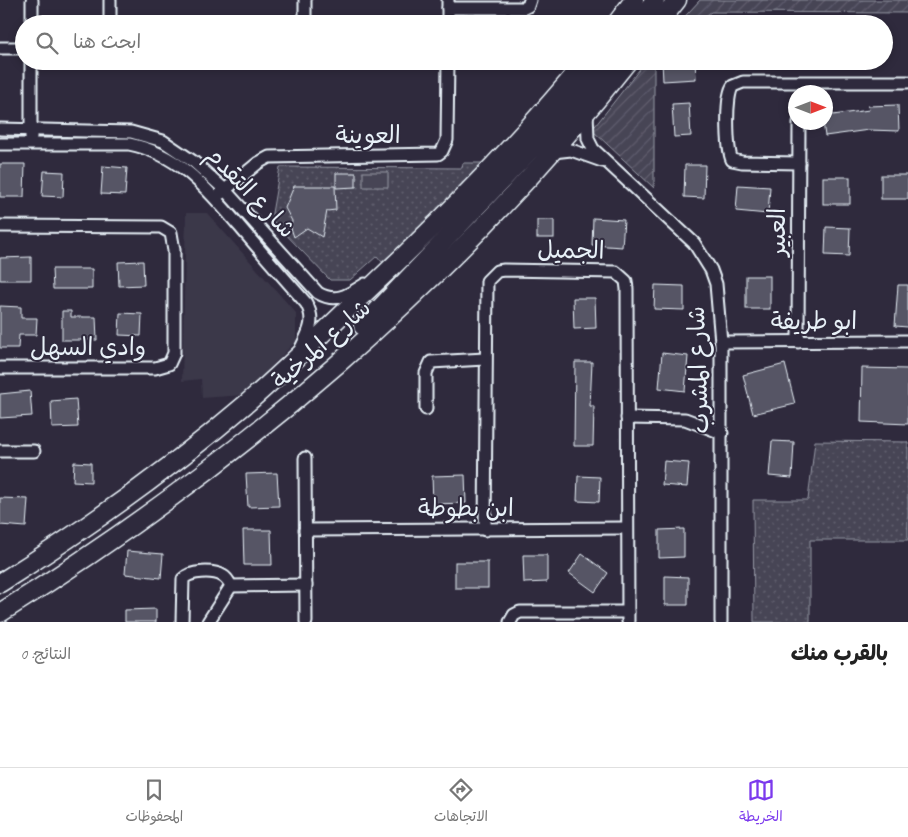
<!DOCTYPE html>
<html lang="ar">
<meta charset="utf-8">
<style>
body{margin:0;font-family:Caveat,"Playpen Sans Arabic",sans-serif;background:#f2f2f2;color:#222;direction:rtl}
.compass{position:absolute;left:788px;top:85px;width:45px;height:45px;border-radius:50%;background:#fff;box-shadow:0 2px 8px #0003;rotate:90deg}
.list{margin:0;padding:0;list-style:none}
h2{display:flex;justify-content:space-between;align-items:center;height:65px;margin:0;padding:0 20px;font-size:21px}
h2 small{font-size:16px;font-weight:400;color:#767676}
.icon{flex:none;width:28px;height:28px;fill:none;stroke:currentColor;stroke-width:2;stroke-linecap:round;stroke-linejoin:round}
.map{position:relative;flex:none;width:908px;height:622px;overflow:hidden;direction:ltr}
.search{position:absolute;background:#fff;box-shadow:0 2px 8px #0003;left:15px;right:15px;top:15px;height:55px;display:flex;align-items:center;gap:12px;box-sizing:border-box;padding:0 18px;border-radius:28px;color:#767676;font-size:19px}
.sheet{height:145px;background:#fff}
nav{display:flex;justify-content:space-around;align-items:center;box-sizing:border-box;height:70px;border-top:1px solid #e0e0e0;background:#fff;font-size:14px;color:#767676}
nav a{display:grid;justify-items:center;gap:2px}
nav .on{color:#7c3aed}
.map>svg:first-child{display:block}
</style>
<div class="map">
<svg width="908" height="622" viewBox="0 0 908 622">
<defs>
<pattern id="grass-dots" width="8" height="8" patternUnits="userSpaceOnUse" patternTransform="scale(1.25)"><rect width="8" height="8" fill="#464455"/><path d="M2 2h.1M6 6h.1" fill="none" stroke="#615f6e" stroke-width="1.8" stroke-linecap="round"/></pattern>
<pattern id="garden-furrows" width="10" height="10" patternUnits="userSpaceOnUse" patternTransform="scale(1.25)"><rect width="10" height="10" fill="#464455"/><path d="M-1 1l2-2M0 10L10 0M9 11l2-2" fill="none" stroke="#615f6e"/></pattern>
</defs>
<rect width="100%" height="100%" fill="#2f2a3d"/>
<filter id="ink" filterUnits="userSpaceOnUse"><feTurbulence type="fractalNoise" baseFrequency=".02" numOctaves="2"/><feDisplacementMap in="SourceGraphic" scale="10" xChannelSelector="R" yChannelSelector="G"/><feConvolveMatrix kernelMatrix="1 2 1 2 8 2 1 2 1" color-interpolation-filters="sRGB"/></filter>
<g filter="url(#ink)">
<!-- built -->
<polygon fill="#3b3749" points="186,213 207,213 296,313 296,341 244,395 202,398 201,379 182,381"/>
<!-- grass -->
<g fill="url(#grass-dots)" stroke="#979aa6">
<polygon points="463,163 483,163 424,225 382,262 377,256 350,280 330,280 271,219 280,167 462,168"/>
<polygon points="815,441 908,442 908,540 810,540 810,622 754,622 753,500 808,500"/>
</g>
<!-- garden -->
<g fill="url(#garden-furrows)" stroke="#979aa6">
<polygon points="700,0 908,0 908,13 711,12 694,24 678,24"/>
<polygon points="646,61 654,61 654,188 592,130"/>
</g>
<!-- pitch -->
<rect fill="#464455" stroke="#979aa6" x="363" y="172" width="25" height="15"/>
<!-- building -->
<g fill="#575565" stroke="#e8f1f8">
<polygon points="662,61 695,61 696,79 663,81"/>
<polygon points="689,103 691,136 674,137 672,104"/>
<polygon points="898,105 899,131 869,130 825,136 823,122 826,122 826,116 869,110 868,106"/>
<polygon points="0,164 25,164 24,197 0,197"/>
<polygon points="685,165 705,165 704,198 684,197"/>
<polygon points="103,166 127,168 125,195 101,194"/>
<polygon points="44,171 64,172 63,197 42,196"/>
<polygon points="336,173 356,173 356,187 336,188"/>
<rect x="881" y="175" width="27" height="24"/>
<rect x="823" y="177" width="27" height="27"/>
<polygon points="738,185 770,187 768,214 736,211"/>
<polygon points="294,186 335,186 336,210 327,211 322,237 307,228 294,237 291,228 292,221 285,208"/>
<polygon points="593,218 624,220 622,247 592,245"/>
<rect x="537" y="220" width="17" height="18"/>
<polygon points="826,227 850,228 849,256 825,255"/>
<polygon points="31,257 31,280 0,280 0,258"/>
<polygon points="143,261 144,285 119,286 118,262"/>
<polygon points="52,269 92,269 92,289 53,289"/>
<rect x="746" y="276" width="24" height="33"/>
<polygon points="655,285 684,286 684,310 654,309"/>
<polygon points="898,285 908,285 908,327 895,326"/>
<polygon points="573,298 595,298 596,328 574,329"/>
<polygon points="0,306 21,307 21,318 37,318 36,335 19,335 18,348 0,348"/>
<polygon points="62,311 71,311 71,317 96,317 97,340 62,340"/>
<polygon points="120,313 142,314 141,336 119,335"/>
<polygon points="662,353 688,356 685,391 659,388"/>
<polygon points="575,362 592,362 590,406 594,406 593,446 574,446"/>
<polygon points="785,364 795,404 753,414 743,375"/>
<polygon points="862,368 908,369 908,424 861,422"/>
<polygon points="30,391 32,416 0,418 0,394"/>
<polygon points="76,399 78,427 52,428 51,401"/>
<polygon points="772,441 794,442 792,478 769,476"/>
<polygon points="664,461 689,463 687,487 662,485"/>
<polygon points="74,462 91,463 91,482 73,481"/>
<polygon points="277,473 279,506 248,507 246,474"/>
<polygon points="465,475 466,503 433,504 432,476"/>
<polygon points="578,476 600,477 599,502 577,501"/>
<polygon points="0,498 28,499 26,527 0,525"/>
<polygon points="684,529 684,557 659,558 659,530"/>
<polygon points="243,530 271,530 272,565 244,565"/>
<polygon points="127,551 163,554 161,578 125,574"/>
<polygon points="582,554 608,573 595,592 569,573"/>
<polygon points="523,555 547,555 547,582 524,583"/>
<rect x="455" y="562" width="33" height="26"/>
<polygon points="665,576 688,577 688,605 665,605"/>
<polygon points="156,609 156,622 125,622 125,610"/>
</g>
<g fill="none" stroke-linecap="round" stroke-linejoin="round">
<!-- minor casing -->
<g stroke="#e8f1f8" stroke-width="15">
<g id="minor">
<polyline points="448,8 524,8 528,6 530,0"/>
<polyline points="32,24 32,0"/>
<polyline points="110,24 110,0"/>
<polyline points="305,24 305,0"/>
<polyline points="448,24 448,0"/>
<polyline points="0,48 24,48"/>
<polyline points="587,112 588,139 593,149 694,243 711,270 716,284 721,342 721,622"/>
<path d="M0 129 131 132 163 141 194 162 225 190 318 293C337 304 349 294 365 284"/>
<polyline points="31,137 31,61"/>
<path d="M0 144H129C180 154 208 190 240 227 262 253 284 278 306 303 316 320 309 332 301 348"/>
<polyline points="553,152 571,150 602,161"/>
<path d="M799 163 742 162 732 160C727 149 725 95 733 86L743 82H908"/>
<polyline points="220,194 258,163 269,157 438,154 442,151 447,140 448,61"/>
<polyline points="0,226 161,227 171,233 174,250 174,353 169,364 155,368 0,368"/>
<polyline points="721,342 908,341"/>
<polyline points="798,342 799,122"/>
<polyline points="426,409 426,373 431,362 485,359"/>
<polyline points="627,418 685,419 722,433"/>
<polyline points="0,451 34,451"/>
<polyline points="305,458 306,622"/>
<polyline points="305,530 627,528"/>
<polyline points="485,530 487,281 497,271 504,270 616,272 626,281 627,289 628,622"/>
<polyline points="231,586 306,585"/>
<path d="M182 622 183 579C190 571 213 570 223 576 227 578 229 582 231 586L208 622"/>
<polyline points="510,622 514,615 520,612 628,612"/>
</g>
</g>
<!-- highway casing -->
<g stroke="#e8f1f8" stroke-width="21">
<g id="highway">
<polyline points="616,24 634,0"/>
<polyline points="637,24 655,0"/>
<polyline points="658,24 677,0"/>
<polyline points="363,326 540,140 608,61"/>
<path d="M0 583C86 529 169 470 246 404 288 368 327 328 368 290 444 218 519 143 586 61"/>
<path d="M0 613C234 468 457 278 628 61"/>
</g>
</g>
<!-- minor -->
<use href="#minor" stroke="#2f2a3d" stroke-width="11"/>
<!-- highway -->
<use href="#highway" stroke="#2f2a3d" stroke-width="18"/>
</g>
</g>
<g text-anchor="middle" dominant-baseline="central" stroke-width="4" stroke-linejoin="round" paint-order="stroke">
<!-- street labels -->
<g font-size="24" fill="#e8f1f8" stroke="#2f2a3d">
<text x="368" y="135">العوينة</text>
<text transform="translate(251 192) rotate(46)">شارع التقدم</text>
<text transform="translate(777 232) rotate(-90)">العبير</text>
<text transform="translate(571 250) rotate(1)">الجميل</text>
<text x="814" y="321">ابو طريفة</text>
<text transform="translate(321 344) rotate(-41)">شارع المرخية</text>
<text x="88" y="347">وادي السهل</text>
<text transform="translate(698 370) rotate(-92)">شارع المشرب</text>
<text x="466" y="508">ابن بطوطة</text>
</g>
</g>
</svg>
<svg class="compass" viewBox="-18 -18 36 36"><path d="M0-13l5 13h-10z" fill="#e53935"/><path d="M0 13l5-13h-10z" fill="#767676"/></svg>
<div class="search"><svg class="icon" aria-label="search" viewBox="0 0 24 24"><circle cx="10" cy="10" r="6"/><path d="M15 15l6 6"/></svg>ابحث هنا</div>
</div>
<section class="sheet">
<h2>بالقرب منك<small>النتائج: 0</small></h2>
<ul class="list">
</ul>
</section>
<nav>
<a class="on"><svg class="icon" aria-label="map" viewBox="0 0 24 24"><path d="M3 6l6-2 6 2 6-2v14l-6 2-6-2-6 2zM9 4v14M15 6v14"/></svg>الخريطة</a>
<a><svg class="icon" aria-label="directions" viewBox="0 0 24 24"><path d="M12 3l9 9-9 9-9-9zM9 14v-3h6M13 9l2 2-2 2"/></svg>الاتجاهات</a>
<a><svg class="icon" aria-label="saved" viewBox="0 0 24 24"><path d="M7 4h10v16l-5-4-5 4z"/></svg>المحفوظات</a>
</nav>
